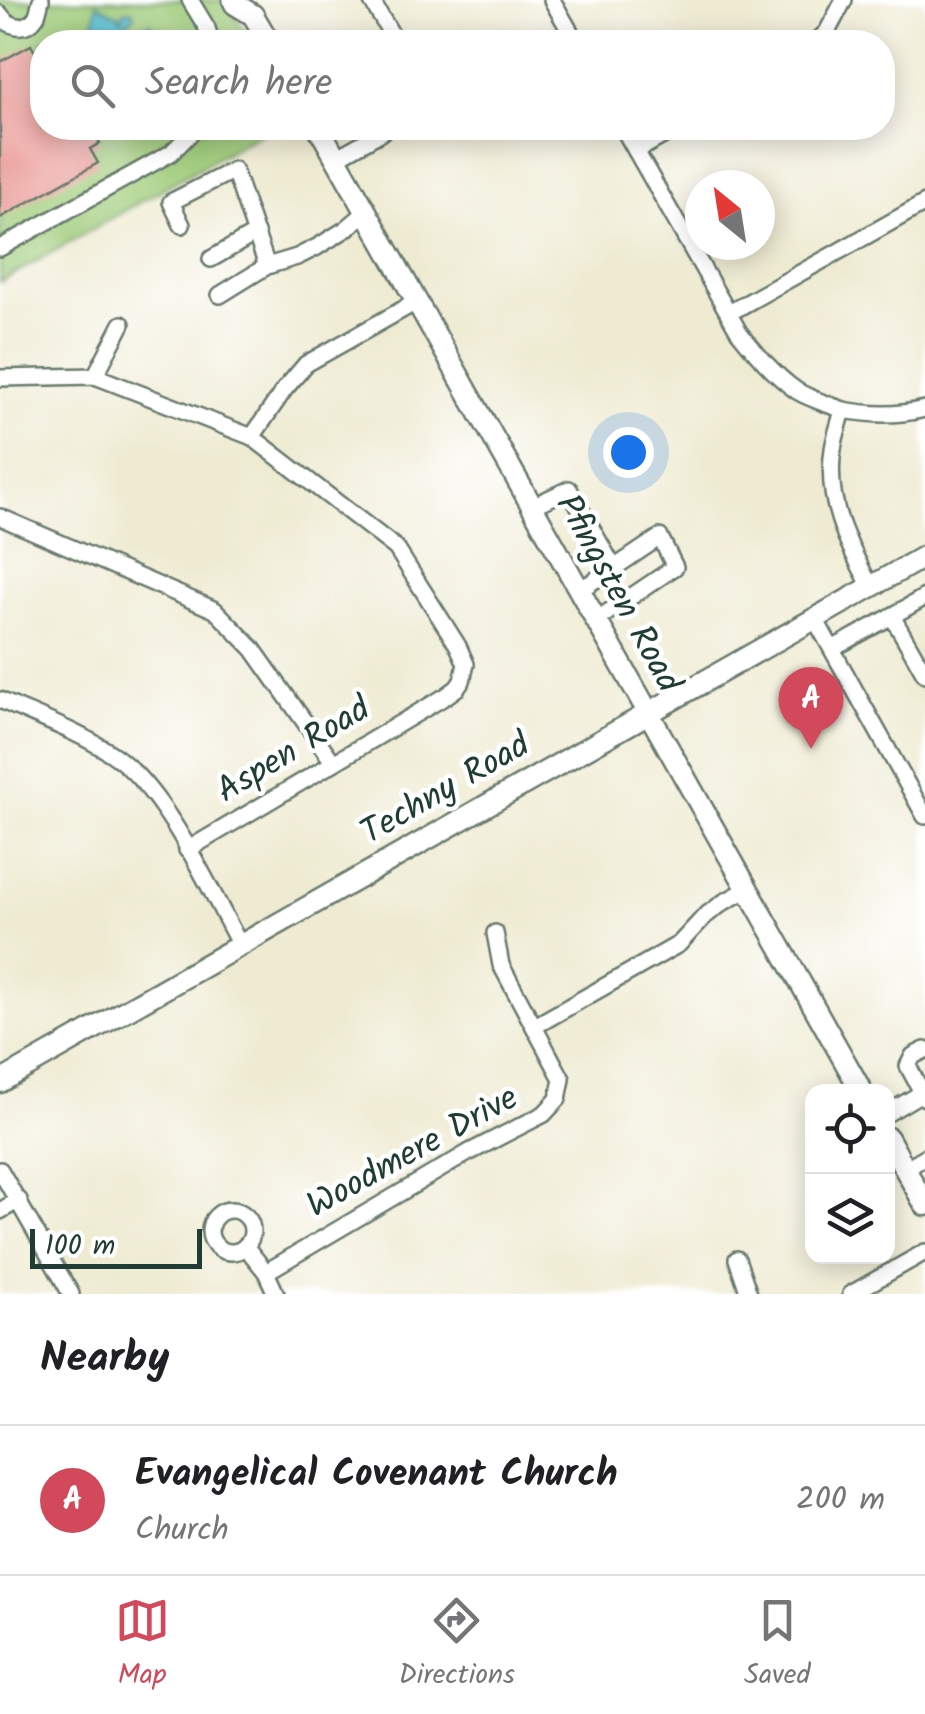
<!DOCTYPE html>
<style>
body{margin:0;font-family:Kalam,sans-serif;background:#f6f6f6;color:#202124}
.controls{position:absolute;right:30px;bottom:30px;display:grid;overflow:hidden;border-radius:20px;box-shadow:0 5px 25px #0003}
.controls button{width:90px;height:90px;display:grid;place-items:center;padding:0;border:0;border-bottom:2px solid #e0e0e0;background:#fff;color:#202124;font:50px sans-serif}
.compass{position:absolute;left:685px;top:170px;width:90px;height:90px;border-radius:50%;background:#fff;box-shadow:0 5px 25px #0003;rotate:330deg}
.scale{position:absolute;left:30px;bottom:25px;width:172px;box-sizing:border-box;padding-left:10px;border:5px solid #1f3d34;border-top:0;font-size:28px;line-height:35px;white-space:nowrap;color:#1f3d34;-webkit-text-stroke:8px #fff;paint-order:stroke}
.you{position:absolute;left:628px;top:452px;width:35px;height:35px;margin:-25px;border:8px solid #fff;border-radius:50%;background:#1a73e8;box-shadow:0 0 0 15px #1a73e833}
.badge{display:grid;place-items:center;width:65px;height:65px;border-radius:50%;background:#d1495b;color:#fff;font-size:32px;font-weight:700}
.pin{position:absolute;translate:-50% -82px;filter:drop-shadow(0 2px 5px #0008)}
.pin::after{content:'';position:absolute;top:52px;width:35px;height:30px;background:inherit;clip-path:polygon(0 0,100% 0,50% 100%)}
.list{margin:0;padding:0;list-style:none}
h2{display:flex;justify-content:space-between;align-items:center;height:130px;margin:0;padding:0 40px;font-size:42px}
h2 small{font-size:32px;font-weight:400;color:#757577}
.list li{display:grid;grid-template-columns:65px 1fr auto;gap:30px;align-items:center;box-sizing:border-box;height:150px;padding:0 40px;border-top:2px solid #e0e0e0}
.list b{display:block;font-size:38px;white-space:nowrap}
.list p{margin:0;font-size:32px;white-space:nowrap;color:#757577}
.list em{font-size:32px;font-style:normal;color:#757577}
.icon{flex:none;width:55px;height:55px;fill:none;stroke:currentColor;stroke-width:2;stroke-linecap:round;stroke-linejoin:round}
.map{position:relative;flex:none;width:925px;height:1294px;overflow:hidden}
.search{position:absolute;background:#fff;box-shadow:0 5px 25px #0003;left:30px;right:30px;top:30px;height:110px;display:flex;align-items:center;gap:25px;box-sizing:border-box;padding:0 35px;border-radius:40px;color:#757577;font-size:38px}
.sheet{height:280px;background:#fff}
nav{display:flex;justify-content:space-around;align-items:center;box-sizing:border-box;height:140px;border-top:2px solid #e0e0e0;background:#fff;font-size:28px;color:#757577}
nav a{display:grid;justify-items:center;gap:5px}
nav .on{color:#d1495b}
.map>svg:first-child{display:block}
</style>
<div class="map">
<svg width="925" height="1294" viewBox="0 0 925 1294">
<rect width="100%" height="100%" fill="#fff"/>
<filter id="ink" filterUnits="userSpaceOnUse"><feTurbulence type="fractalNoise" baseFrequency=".01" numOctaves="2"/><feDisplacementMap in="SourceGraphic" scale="20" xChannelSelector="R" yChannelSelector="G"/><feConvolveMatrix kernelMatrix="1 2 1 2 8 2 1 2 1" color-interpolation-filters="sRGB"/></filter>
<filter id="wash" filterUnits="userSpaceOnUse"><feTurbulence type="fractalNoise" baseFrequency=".0048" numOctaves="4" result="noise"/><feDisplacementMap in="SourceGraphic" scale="40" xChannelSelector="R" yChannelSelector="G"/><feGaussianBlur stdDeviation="2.25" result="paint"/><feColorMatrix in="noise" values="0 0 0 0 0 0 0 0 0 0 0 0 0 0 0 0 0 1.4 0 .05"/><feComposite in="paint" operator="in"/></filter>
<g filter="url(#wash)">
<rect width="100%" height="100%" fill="#efebd3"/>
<!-- green -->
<polygon fill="#9ecb78" stroke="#5e8456" stroke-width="2.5" points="0,0 227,0 250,42 42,42 42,128 269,128 0,282"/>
<!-- water -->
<polygon fill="#51bbce" stroke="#387c81" stroke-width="2.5" points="97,4 119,16 121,20 124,11 132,10 134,17 124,25 131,37 147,29 146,26 150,23 161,42 116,42 110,34 93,28"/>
<g id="blocks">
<!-- building -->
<polygon fill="#e99591" points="31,45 35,52 42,47 42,128 91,128 100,143 90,149 98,163 0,218 0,62"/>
</g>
</g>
<g filter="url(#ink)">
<use href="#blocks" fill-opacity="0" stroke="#687a6c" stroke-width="2.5"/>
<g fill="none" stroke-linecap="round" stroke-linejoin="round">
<!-- minor casing -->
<g stroke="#687a6c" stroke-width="20">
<g id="minor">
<polyline points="190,0 207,28 211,42"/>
<polyline points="371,0 396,42"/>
<polyline points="552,0 576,42"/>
<path d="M0 14C8 27 26 32 36 17 38 14 40 3 41 0"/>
<polyline points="816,42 827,32 844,0"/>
<path d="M623 128 739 332C756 353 774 375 797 391 810 399 828 404 843 410"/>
<polyline points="636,151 677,128"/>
<polyline points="336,158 380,133 386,128"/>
<polyline points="182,225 171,202 234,170 267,266"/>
<polyline points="0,248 171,153 196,128"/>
<polyline points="211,259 256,233"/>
<polyline points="220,295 267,266 297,257 317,247 346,229 366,212"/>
<polyline points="729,313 925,203"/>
<polyline points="95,376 122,324"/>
<polyline points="0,378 95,376 252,437 396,548 458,646 466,664 462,681 457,688 446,696 187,850"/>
<polyline points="252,437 284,390 306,364 416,302"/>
<polyline points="531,507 569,489 614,568 660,537 675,567 595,621"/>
<polyline points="0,517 215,610 253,649 333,762"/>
<path d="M871 587C847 542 825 502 833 449 835 436 840 422 843 410 872 415 896 416 925 409"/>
<polyline points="578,591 614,568"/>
<polyline points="892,616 925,597"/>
<polyline points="815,619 925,816"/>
<polyline points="832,649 892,616 925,674"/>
<path d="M0 700C37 717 77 731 112 754 165 789 209 888 240 945"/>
<polyline points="535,1026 679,944 705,916 724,902 748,889"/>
<polyline points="925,1050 913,1056 908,1066 925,1098"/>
<polyline points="888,1113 925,1091"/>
<polyline points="905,1169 925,1157"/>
<polyline points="0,1170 71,1294"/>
<circle cx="231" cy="1231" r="21"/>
<polyline points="0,1211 19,1200"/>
<polyline points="245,1246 266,1272 276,1294"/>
<polyline points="737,1259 749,1294"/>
<polyline points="266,1272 468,1153 544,1114 558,1099 562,1079 501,965 495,933"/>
<polyline points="851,1294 925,1252"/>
</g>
</g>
<!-- major casing -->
<g stroke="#687a6c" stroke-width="25">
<g id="major">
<polyline points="233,0 235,4 253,15 269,42"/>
<polyline points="319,128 862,1092"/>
<polyline points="0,1082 925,556"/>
<polyline points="888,1138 925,1205"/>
</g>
</g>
<!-- minor -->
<use href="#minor" stroke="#fff" stroke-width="15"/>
<!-- major -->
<use href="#major" stroke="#fff" stroke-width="20"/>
</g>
</g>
<g text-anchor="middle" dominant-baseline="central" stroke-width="9" stroke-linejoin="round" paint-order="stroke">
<!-- street labels -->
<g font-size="35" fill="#1f3d34" stroke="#fff">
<text transform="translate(617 594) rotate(61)">Pfingsten Road</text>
<text transform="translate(294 751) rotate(-31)">Aspen Road</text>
<text transform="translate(446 790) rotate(-30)">Techny Road</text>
<text transform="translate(413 1153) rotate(-29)">Woodmere Drive</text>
</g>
</g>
</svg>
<div class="controls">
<button><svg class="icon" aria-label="locate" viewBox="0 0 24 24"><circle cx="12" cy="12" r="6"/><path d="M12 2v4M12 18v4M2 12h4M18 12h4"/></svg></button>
<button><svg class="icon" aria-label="layers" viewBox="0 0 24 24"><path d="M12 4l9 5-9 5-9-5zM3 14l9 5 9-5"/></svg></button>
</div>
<svg class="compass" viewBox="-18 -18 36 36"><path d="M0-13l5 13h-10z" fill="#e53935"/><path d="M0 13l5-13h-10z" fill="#757577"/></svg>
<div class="scale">100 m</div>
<div class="you"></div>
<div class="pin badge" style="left:811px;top:749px">A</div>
<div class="search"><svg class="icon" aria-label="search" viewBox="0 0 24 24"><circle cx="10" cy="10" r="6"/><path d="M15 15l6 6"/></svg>Search here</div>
</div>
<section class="sheet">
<h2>Nearby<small></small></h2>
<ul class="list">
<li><span class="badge">A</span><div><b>Evangelical Covenant Church</b><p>Church</p></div><em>200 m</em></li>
</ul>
</section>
<nav>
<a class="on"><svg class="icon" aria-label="map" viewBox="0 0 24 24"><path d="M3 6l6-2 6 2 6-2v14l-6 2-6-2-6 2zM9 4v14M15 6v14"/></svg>Map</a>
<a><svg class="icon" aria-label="directions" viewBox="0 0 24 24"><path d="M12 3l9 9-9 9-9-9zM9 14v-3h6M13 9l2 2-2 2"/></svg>Directions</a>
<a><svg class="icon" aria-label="saved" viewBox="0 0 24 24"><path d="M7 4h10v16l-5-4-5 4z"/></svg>Saved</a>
</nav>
